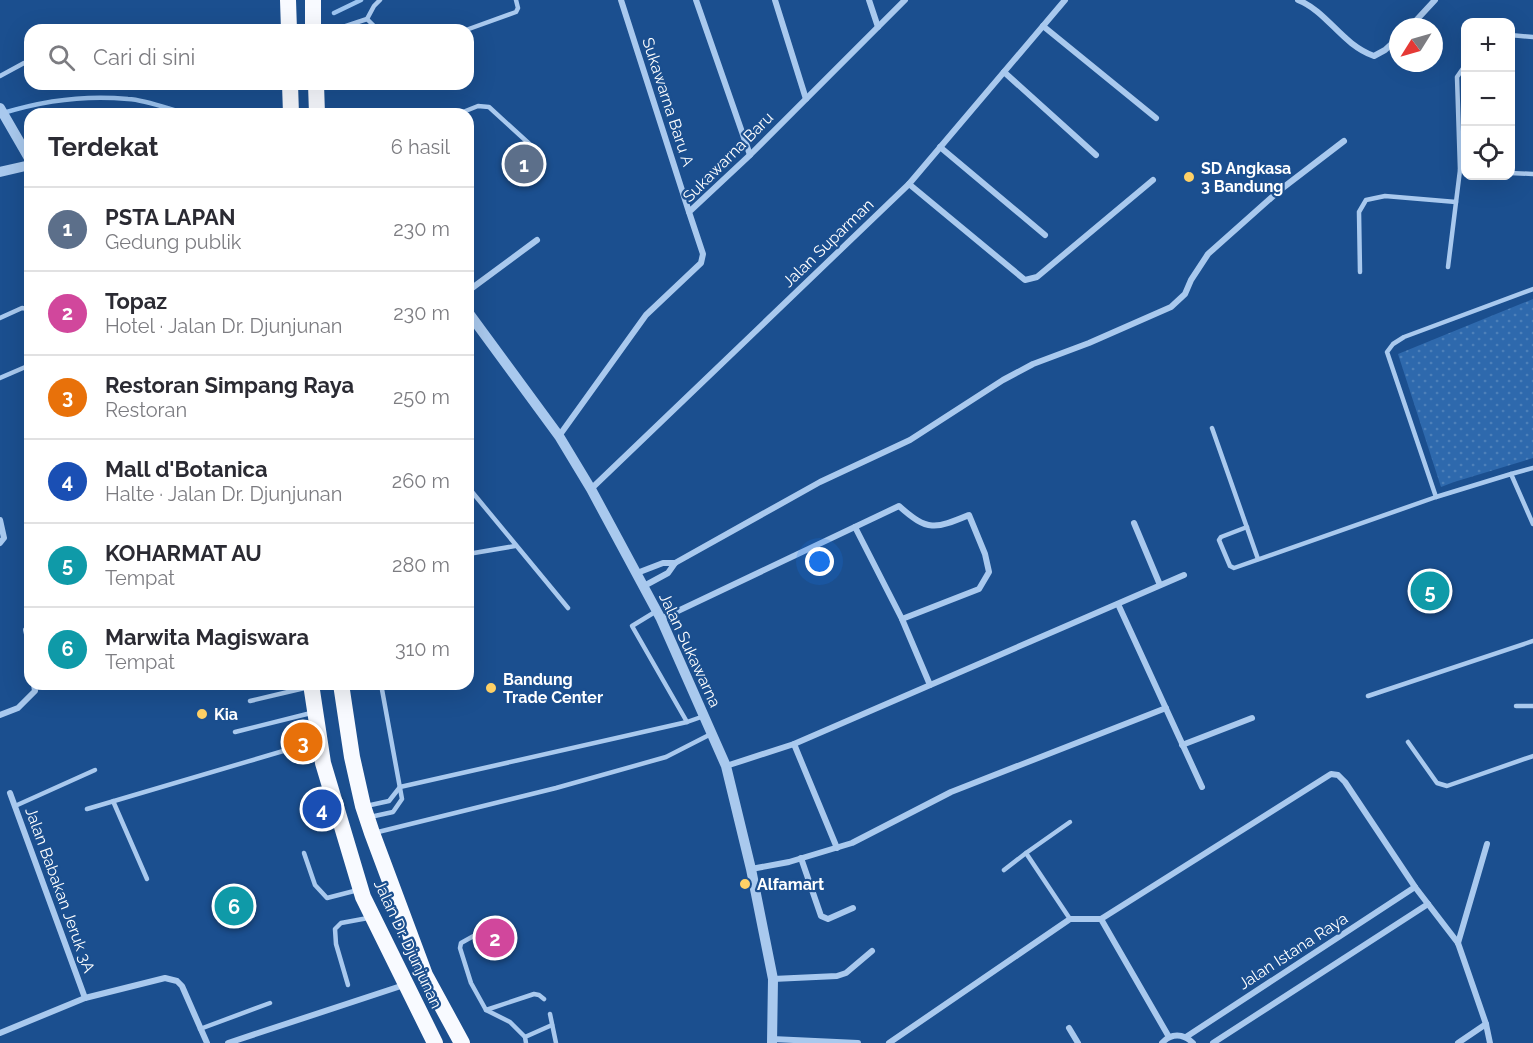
<!DOCTYPE html>
<html lang="id">
<meta charset="utf-8">
<style>
body{margin:0;font-family:Raleway,sans-serif;background:#f7f7f7;color:#2b2b33}
.controls{position:absolute;right:18px;top:18px;display:grid;overflow:hidden;border-radius:12px;box-shadow:0 6px 24px #0002}
.controls button{width:54px;height:54px;display:grid;place-items:center;padding:0;border:0;border-bottom:2px solid #e1e1e2;background:#fff;color:#2b2b33;font:30px sans-serif}
.compass{position:absolute;left:1389px;top:18px;width:54px;height:54px;border-radius:50%;background:#fff;box-shadow:0 6px 24px #0002;rotate:233deg}
.you{position:absolute;left:820px;top:562px;width:21px;height:21px;margin:-15px;border:4px solid #fff;border-radius:50%;background:#1a73e8;box-shadow:0 0 0 9px #1a73e833}
.badge{display:grid;place-items:center;width:39px;height:39px;border-radius:50%;background:#8a764a;color:#fff;font-size:20px;font-weight:700}
.pin{position:absolute;translate:-50% -50%;border:3px solid #fff;box-shadow:0 2px 6px #0006}
.list{margin:0;padding:0;list-style:none}
h2{display:flex;justify-content:space-between;align-items:center;height:78px;margin:0;padding:0 24px;font-size:26px}
h2 small{font-size:20px;font-weight:400;color:#7c7c81}
.list li{display:grid;grid-template-columns:39px 1fr auto;gap:18px;align-items:center;box-sizing:border-box;height:84px;padding:0 24px;border-top:2px solid #e1e1e2}
.list b{display:block;font-size:22px;white-space:nowrap}
.list p{margin:0;font-size:20px;white-space:nowrap;color:#7c7c81}
.list em{font-size:20px;font-style:normal;color:#7c7c81}
.icon{flex:none;width:33px;height:33px;fill:none;stroke:currentColor;stroke-width:2;stroke-linecap:round;stroke-linejoin:round}
.map{position:relative;flex:none;width:1533px;height:1043px;overflow:hidden}
.search{position:absolute;background:#fff;box-shadow:0 6px 24px #0002;left:24px;top:24px;width:450px;height:66px;display:flex;align-items:center;gap:15px;box-sizing:border-box;padding:0 21px;border-radius:18px;color:#7c7c81;font-size:22px}
.panel{position:absolute;background:#fff;box-shadow:0 6px 24px #0002;left:24px;top:108px;width:450px;height:582px;border-radius:18px}
.map>svg:first-child{display:block}
</style>
<div class="map">
<svg width="1533" height="1043" viewBox="0 0 1533 1043">
<defs>
<pattern id="grass-dots" width="8" height="8" patternUnits="userSpaceOnUse" patternTransform="scale(1.5)"><rect width="8" height="8" fill="#2e69ad"/><path d="M2 2h.1M6 6h.1" fill="none" stroke="#4d80b9" stroke-width="1.8" stroke-linecap="round"/></pattern>
</defs>
<rect width="100%" height="100%" fill="#1b4f8f"/>
<!-- grass -->
<polygon fill="url(#grass-dots)" points="1533,299 1533,458 1454,482 1441,487 1398,354"/>
<g fill="none" stroke-linecap="round" stroke-linejoin="round">
<!-- stream -->
<g stroke="#9cc4f0" stroke-width="4.5">
<polyline points="334,13 361,0"/>
<path d="M3 113C42 101 87 95 128 99 147 100 168 109 187 114"/>
</g>
<!-- service -->
<g stroke="#a9c9ee" stroke-width="4.5">
<polyline points="367,19 378,30"/>
<polyline points="334,30 367,19 374,6 380,0"/>
<polyline points="466,30 516,12 518,8 516,0"/>
<polyline points="1510,35 1533,37"/>
<polyline points="0,76 24,63 30,67"/>
<polyline points="458,114 478,106 489,107 535,149"/>
<polyline points="1460,170 1457,77 1466,64"/>
<polyline points="1510,173 1533,174"/>
<polyline points="1448,267 1460,170 1466,171"/>
<polyline points="1360,272 1359,212 1366,200 1385,196 1456,202"/>
<polyline points="0,318 22,308 28,309 30,313"/>
<polyline points="0,378 30,365"/>
<polyline points="1212,428 1258,559"/>
<polyline points="1511,474 1533,468"/>
<polyline points="468,487 568,608"/>
<polyline points="1436,497 1387,352 1393,344 1404,337 1533,289"/>
<polyline points="1247,527 1221,537 1219,540 1230,566 1234,568 1436,497 1511,474 1533,524"/>
<polyline points="468,554 515,546"/>
<polyline points="655,612 632,626 687,722"/>
<polyline points="150,684 178,687 189,684"/>
<polyline points="1368,696 1533,641"/>
<polyline points="250,701 309,687"/>
<polyline points="1516,706 1533,706"/>
<polyline points="235,732 311,713"/>
<polyline points="1408,742 1437,783 1447,786 1533,756"/>
<polyline points="113,801 147,879"/>
<polyline points="15,806 95,770"/>
<polyline points="366,806 389,801 400,787 687,722 704,716"/>
<polyline points="87,809 317,741"/>
<polyline points="370,817 393,812 402,799 381,684"/>
<polyline points="374,833 556,788 666,757 711,734"/>
<polyline points="304,853 315,885 327,898 358,890"/>
<polyline points="1026,853 1070,822"/>
<polyline points="1004,870 1026,853 1070,919"/>
<polyline points="497,923 461,943 460,948 471,983 486,1010 510,1022 525,1037"/>
<polyline points="348,985 336,944 335,929 341,923 368,918"/>
<polyline points="486,1010 534,994 539,995 544,999"/>
<polyline points="550,1014 556,1043"/>
<polyline points="200,1029 270,1003"/>
<polyline points="526,1043 525,1037 552,1025"/>
</g>
<!-- minor -->
<g stroke="#a9c9ee" stroke-width="6">
<polyline points="621,0 689,212"/>
<polyline points="696,0 750,155"/>
<polyline points="775,0 806,99"/>
<polyline points="869,0 878,27"/>
<path d="M1298 0C1328 12 1341 44 1374 56L1385 50 1398 38"/>
<polyline points="1043,26 1156,118"/>
<polyline points="1410,27 1435,0"/>
<polyline points="1004,72 1096,155"/>
<polyline points="940,147 1045,235"/>
<polyline points="909,184 1025,280 1037,277 1153,180"/>
<polyline points="468,291 537,240"/>
<polyline points="559,436 646,315 701,263 703,254 689,212 750,155 905,0"/>
<polyline points="591,489 909,184 1065,0"/>
<polyline points="0,520 4,538 0,543"/>
<polyline points="1134,523 1160,585"/>
<polyline points="855,527 902,619 930,685"/>
<polyline points="637,573 663,563 675,563"/>
<polyline points="644,586 668,573 675,563 820,482 910,440 1003,380 1033,364 1089,343 1171,307 1185,294 1191,280 1208,254 1280,190 1344,141"/>
<polyline points="1118,604 1202,787"/>
<path d="M661 619 899 506C928 532 935 529 969 515L985 554 989 572 979 589 902 619"/>
<polyline points="30,629 26,630 30,647"/>
<polyline points="0,715 18,708 35,691 34,684"/>
<polyline points="794,744 837,848"/>
<polyline points="1182,745 1252,718"/>
<polyline points="726,766 794,744 1184,575"/>
<polyline points="10,793 85,998"/>
<polyline points="801,858 821,916 828,919 853,908"/>
<polyline points="751,869 789,862 852,843 951,792 1166,708"/>
<polyline points="1101,919 1169,1037"/>
<polyline points="1458,943 1487,844"/>
<polyline points="773,979 837,976 846,973 872,951"/>
<polyline points="1069,1028 1078,1043"/>
<polyline points="0,1033 85,998 165,978 177,981 182,986 207,1043"/>
<polyline points="1186,1037 1415,887"/>
<polyline points="772,1039 858,1043"/>
<polyline points="228,1043 404,985"/>
<polyline points="889,1043 1070,919 1101,919 1331,774 1338,775 1345,782 1415,887 1458,943 1486,1024 1490,1043"/>
<path d="M1162 1043C1171 1033 1183 1033 1193 1043"/>
<polyline points="1213,1043 1428,904"/>
<polyline points="1458,1043 1486,1024"/>
</g>
<!-- tertiary -->
<g stroke="#a9c9ee" stroke-width="10">
<polyline points="0,108 30,160"/>
<polyline points="0,172 30,165"/>
<polyline points="468,312 559,436 591,489 661,619 726,766 751,869 773,979 772,1043"/>
</g>
<!-- trunk -->
<g stroke="#f8faff" stroke-width="16">
<polyline points="288,0 289,30"/>
<polyline points="313,0 313,30"/>
<polyline points="290,84 291,114"/>
<polyline points="316,84 317,114"/>
<polyline points="311,684 323,763 363,897 435,1043"/>
<polyline points="341,684 352,757 363,806 372,833 425,975 462,1043"/>
</g>
</g>
<!-- markers -->
<g fill="#ffd166" stroke="#1b4f8f" stroke-width="2">
<circle cx="1189" cy="177" r="6"/>
<circle cx="491" cy="688" r="6"/>
<circle cx="202" cy="714" r="6"/>
<circle cx="745" cy="884" r="6"/>
</g>
<g text-anchor="middle" dominant-baseline="central" stroke-width="4.5" stroke-linejoin="round" paint-order="stroke">
<!-- street labels -->
<g font-size="16" fill="#fff" stroke="#1b4f8f">
<text transform="translate(668 102) rotate(72)">Sukawarna Baru A</text>
<text transform="translate(728 157) rotate(-45)">Sukawarna Baru</text>
<text transform="translate(828 243) rotate(-44)">Jalan Suparman</text>
<text transform="translate(690 650) rotate(65)">Jalan Sukawarna</text>
<text transform="translate(60 890) rotate(70)">Jalan Babakan Jeruk 3A</text>
<text transform="translate(408 944) rotate(65)">Jalan Dr. Djunjunan</text>
<text transform="translate(1293 951) rotate(-33)">Jalan Istana Raya</text>
</g>
<!-- poi labels -->
<g font-size="16" font-weight="bold" fill="#fff" stroke="#1b4f8f" text-anchor="start">
<text x="1201" y="168">SD Angkasa<tspan x="1201" dy="18">3 Bandung</tspan></text>
<text x="503" y="679">Bandung<tspan x="503" dy="18">Trade Center</tspan></text>
<text x="214" y="714">Kia</text>
<text x="757" y="884">Alfamart</text>
</g>
</g>
</svg>
<div class="controls">
<button>+</button>
<button>−</button>
<button><svg class="icon" aria-label="locate" viewBox="0 0 24 24"><circle cx="12" cy="12" r="6"/><path d="M12 2v4M12 18v4M2 12h4M18 12h4"/></svg></button>
</div>
<svg class="compass" viewBox="-18 -18 36 36"><path d="M0-13l5 13h-10z" fill="#e53935"/><path d="M0 13l5-13h-10z" fill="#7c7c81"/></svg>
<div class="you"></div>
<div class="pin badge" style="left:524px;top:164px;background:#5c6f8a">1</div>
<div class="pin badge" style="left:495px;top:938px;background:#d1479c">2</div>
<div class="pin badge" style="left:303px;top:742px;background:#e8710a">3</div>
<div class="pin badge" style="left:322px;top:809px;background:#1a4fb4">4</div>
<div class="pin badge" style="left:1430px;top:591px;background:#0f9aa8">5</div>
<div class="pin badge" style="left:234px;top:906px;background:#0f9aa8">6</div>
<div class="search"><svg class="icon" aria-label="search" viewBox="0 0 24 24"><circle cx="10" cy="10" r="6"/><path d="M15 15l6 6"/></svg>Cari di sini</div>
<section class="panel">
<h2>Terdekat<small>6 hasil</small></h2>
<ul class="list">
<li><span class="badge" style="background:#5c6f8a">1</span><div><b>PSTA LAPAN</b><p>Gedung publik</p></div><em>230 m</em></li>
<li><span class="badge" style="background:#d1479c">2</span><div><b>Topaz</b><p>Hotel · Jalan Dr. Djunjunan</p></div><em>230 m</em></li>
<li><span class="badge" style="background:#e8710a">3</span><div><b>Restoran Simpang Raya</b><p>Restoran</p></div><em>250 m</em></li>
<li><span class="badge" style="background:#1a4fb4">4</span><div><b>Mall d'Botanica</b><p>Halte · Jalan Dr. Djunjunan</p></div><em>260 m</em></li>
<li><span class="badge" style="background:#0f9aa8">5</span><div><b>KOHARMAT AU</b><p>Tempat</p></div><em>280 m</em></li>
<li><span class="badge" style="background:#0f9aa8">6</span><div><b>Marwita Magiswara</b><p>Tempat</p></div><em>310 m</em></li>
</ul>
</section>
</div>
